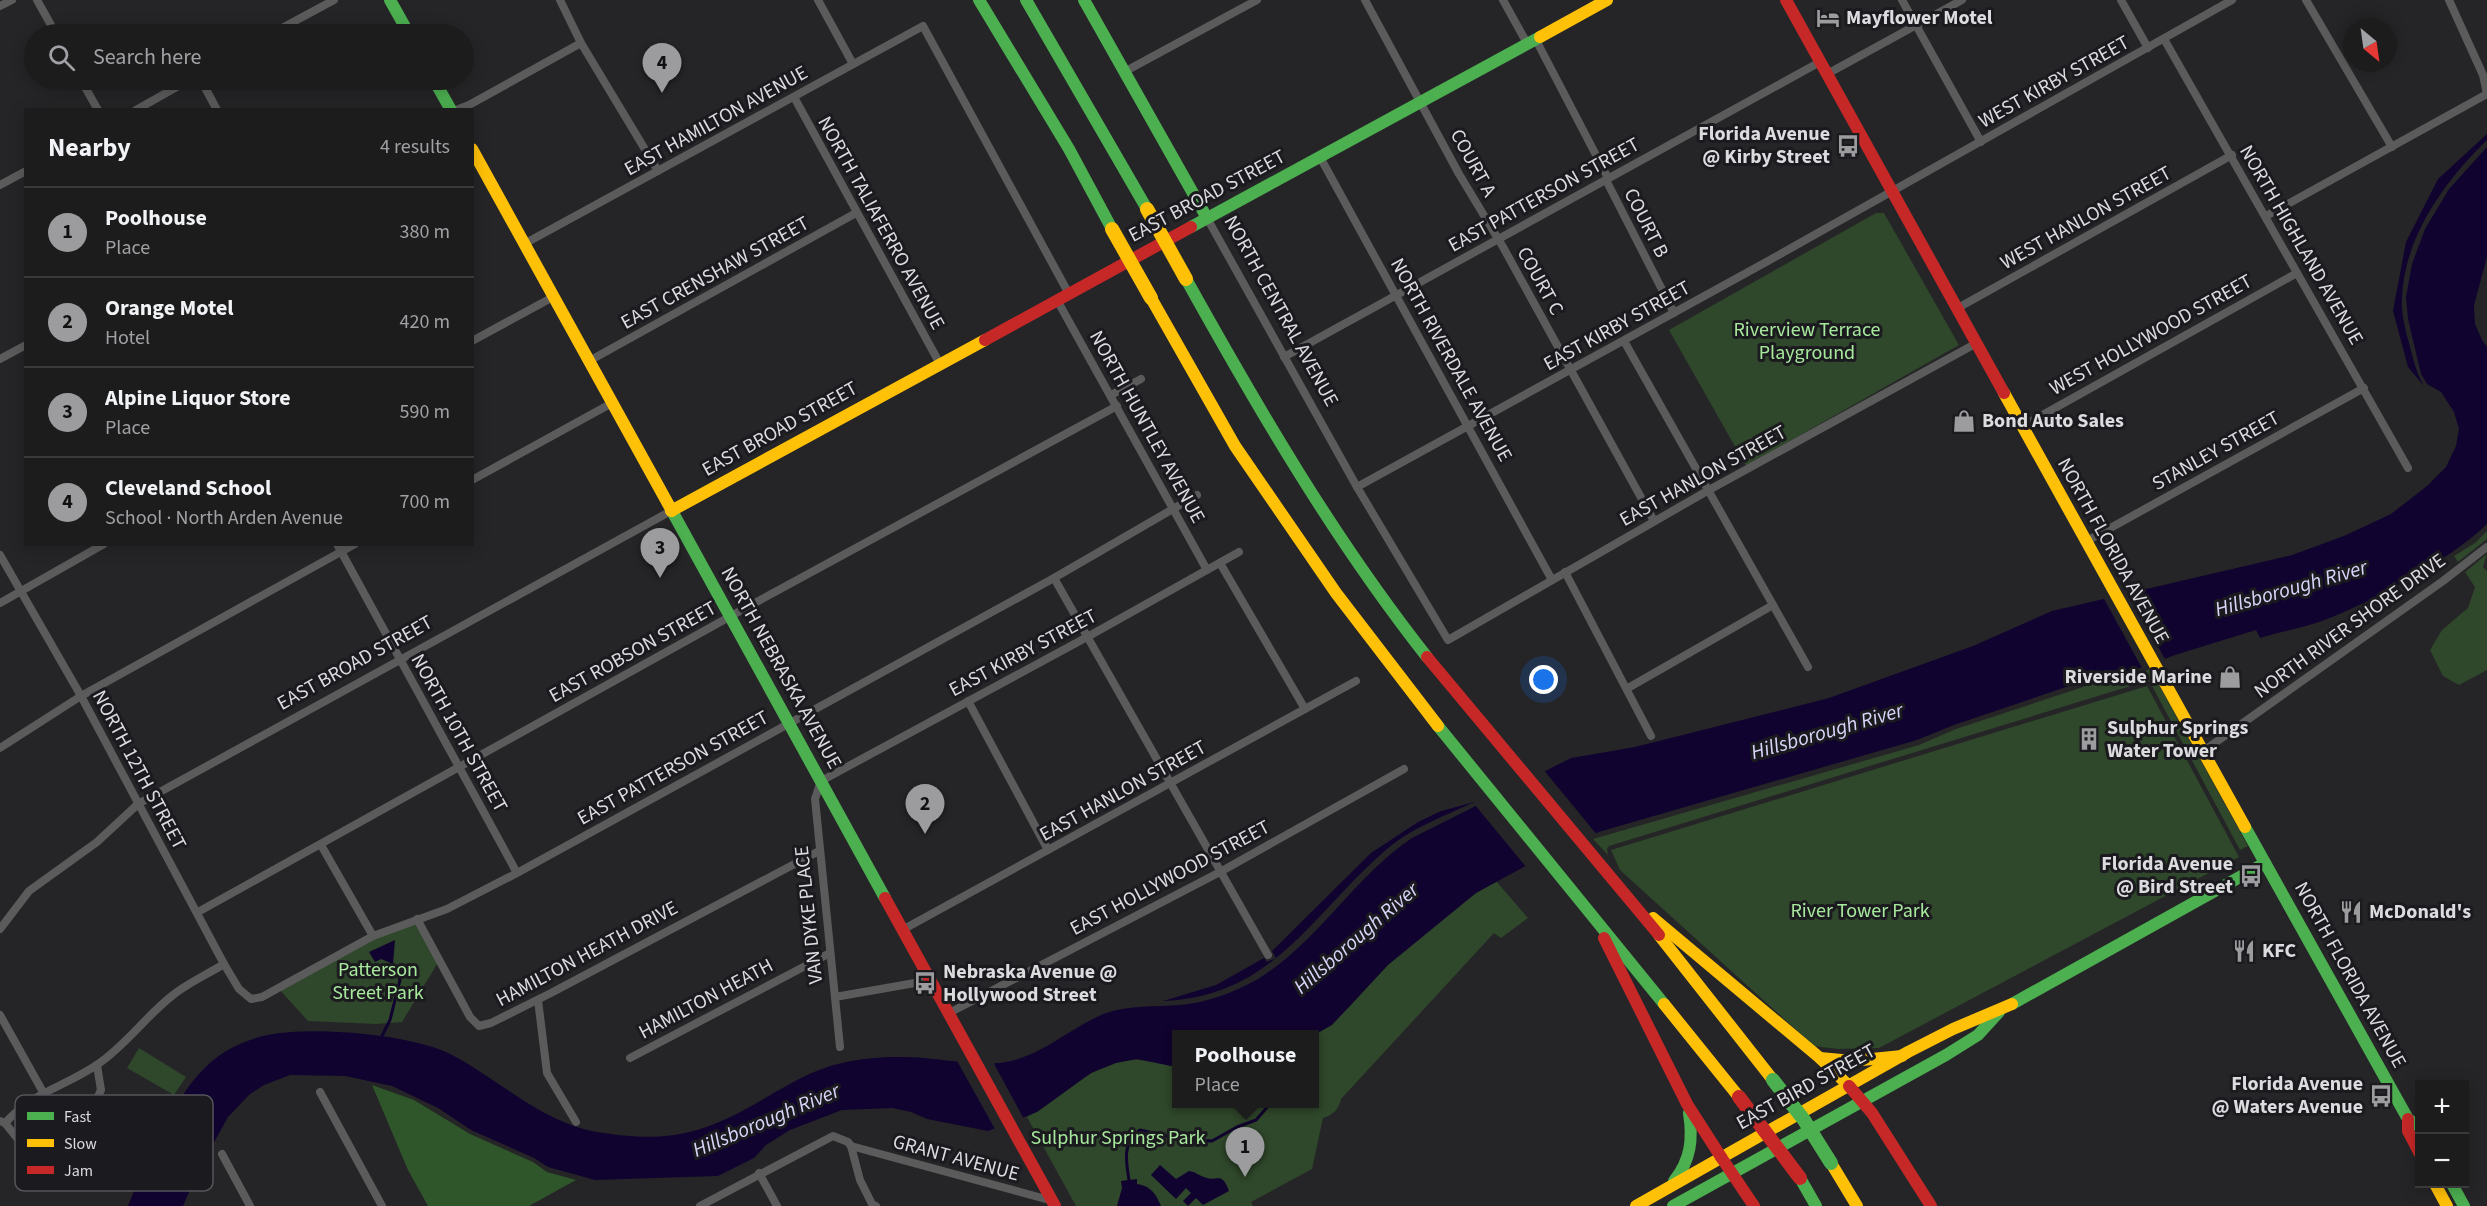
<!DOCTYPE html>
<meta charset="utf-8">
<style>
body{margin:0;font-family:"Source Sans 3",sans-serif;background:#29292a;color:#f1f3f6}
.controls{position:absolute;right:18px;bottom:18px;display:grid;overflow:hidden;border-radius:0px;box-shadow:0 3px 15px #0003}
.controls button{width:54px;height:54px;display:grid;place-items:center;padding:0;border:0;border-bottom:2px solid #3a3a3b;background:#1c1c1d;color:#f1f3f6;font:30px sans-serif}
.compass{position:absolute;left:2343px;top:18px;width:54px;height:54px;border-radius:50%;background:#1c1c1d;box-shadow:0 3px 15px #0003;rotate:151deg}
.you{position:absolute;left:1544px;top:680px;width:21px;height:21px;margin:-15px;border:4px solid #fff;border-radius:50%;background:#1a73e8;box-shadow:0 0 0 9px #1a73e833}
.badge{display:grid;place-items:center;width:39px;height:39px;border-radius:50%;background:#9c9c9f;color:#111;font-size:20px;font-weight:700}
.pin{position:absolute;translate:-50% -50px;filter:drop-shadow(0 2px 3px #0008)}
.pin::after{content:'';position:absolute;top:32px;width:21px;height:18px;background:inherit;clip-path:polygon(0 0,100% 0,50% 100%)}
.popup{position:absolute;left:1172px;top:1030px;width:147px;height:78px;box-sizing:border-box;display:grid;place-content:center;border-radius:0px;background:#1c1c1d;filter:drop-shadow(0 2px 4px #0005);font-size:20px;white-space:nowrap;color:#a0a1a4}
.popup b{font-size:22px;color:#f1f3f6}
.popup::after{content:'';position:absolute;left:50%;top:100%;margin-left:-12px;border:12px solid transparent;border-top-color:#1c1c1d}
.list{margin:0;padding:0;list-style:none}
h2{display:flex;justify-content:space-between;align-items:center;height:78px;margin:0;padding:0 24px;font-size:26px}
h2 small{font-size:20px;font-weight:400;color:#a0a1a4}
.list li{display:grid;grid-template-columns:39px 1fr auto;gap:18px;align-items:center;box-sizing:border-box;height:90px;padding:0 24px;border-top:2px solid #3a3a3b}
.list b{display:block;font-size:22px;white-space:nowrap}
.list p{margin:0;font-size:20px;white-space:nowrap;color:#a0a1a4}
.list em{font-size:20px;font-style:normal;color:#a0a1a4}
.icon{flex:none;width:33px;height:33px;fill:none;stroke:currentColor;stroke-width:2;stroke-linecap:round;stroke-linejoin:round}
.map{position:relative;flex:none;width:2487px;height:1206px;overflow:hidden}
.search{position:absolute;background:#1c1c1d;box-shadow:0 3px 15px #0003;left:24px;top:24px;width:450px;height:66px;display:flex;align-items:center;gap:15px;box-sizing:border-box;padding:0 21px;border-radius:33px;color:#a0a1a4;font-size:22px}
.panel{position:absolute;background:#1c1c1d;box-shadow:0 3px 15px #0003;left:24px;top:108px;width:450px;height:438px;border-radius:0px}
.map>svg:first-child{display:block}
</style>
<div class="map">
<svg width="2487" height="1206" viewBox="0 0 2487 1206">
<rect width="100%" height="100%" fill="#252527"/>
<!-- green -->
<g fill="#2f472a">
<polygon points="1876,213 1884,213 1959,345 1746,466 1669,330"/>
<polygon points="2487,531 2487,539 2458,562 2454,556 2475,543"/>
<polygon points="2487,554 2483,567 2487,571 2487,670 2459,685 2443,676 2430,650 2442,630 2468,608 2475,587 2465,572"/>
<polygon points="2150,669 2248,846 2240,850 2151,684 2147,681 1609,846 1607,849 1608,855 1593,839 1919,745 1956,729 2086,686 2134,676"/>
<polygon points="2147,686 2239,857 1879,1048 1838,1049 1814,1046 1620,870 1611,850"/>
<path d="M1496 881 1528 918 1501 938 1494 933 1341 1099C1339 1109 1333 1115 1323 1118L1312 1169 1251 1202 1253 1206H1076L1027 1117C1063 1099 1095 1057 1139 1060 1151 1061 1164 1064 1176 1067V1104H1314V1035C1344 1018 1363 990 1387 966 1418 935 1459 902 1496 881Z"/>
<polygon points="417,919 439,961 402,1022 376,1024 308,1021 278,988 373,936"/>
<polygon points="139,1048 186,1077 174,1095 127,1068"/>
</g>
<!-- forest -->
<polygon fill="#2f552a" points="372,1085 414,1100 470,1134 533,1162 547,1172 576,1180 529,1206 428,1206 408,1170"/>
<!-- water -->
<g fill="#11032f">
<path d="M2487 134V140C2445 181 2404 237 2402 298 2401 313 2405 328 2409 343 2413 358 2416 372 2424 386L2408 367 2393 311 2406 242 2438 179Z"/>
<path d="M2487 147V257L2474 305 2475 324 2482 340 2487 347V524C2449 561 2372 602 2322 621 2302 628 2280 632 2260 638L2256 630 2175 655 2132 671 2084 681 1954 725 1917 740 1602 831 1564 845 1476 893 1388 965 1332 1025 1314 1035 1176 1034V1067L1137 1059 1116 1063 1091 1073 1037 1112 988 1131 927 1119 911 1112 892 1108 842 1110 790 1130 766 1145 754 1158 718 1176 595 1180 548 1167 534 1158 471 1130 438 1108 392 1086 345 1076 290 1075 264 1085 250 1094 228 1117 198 1171 183 1206H128C135 1187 144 1169 153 1152 179 1096 203 1048 268 1035 312 1026 412 1034 452 1055 500 1080 541 1122 597 1132 669 1144 705 1134 767 1097 791 1083 814 1069 842 1063 867 1057 898 1056 924 1058 948 1060 973 1065 998 1063 1038 1060 1070 1027 1106 1013 1129 1005 1156 1007 1180 1005 1206 1003 1235 992 1258 979 1318 942 1354 877 1412 838L1571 758 1635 747 1829 698 1973 646 2052 611 2292 555 2344 536 2391 514 2427 486 2446 467 2456 446 2459 429 2454 412 2441 392 2427 384 2421 374 2408 319 2406 297 2412 264 2425 229 2449 189Z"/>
<path d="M1485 792 1488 795C1455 813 1416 824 1387 849 1312 913 1274 997 1163 1001L1216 985 1264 958 1267 962 1276 958 1272 951 1371 853 1418 822 1441 811 1471 803Z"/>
<polygon points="395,940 393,964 381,959 375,962 369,952"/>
<path d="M1160 1165 1176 1179 1189 1171C1196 1172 1198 1175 1204 1177 1218 1183 1221 1170 1229 1191L1203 1205 1196 1198 1188 1206 1183 1201 1191 1193 1186 1188 1176 1199 1151 1175Z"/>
<path d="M1137 1179V1184C1151 1186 1156 1194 1161 1206H1117L1122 1188 1121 1181Z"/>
</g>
<!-- pier -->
<g fill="#252527">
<polygon points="2127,590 2166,661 2143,670 2103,597"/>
<polygon points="1542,768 1598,836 1565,848 1527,868 1470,799 1484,789 1491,796"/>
<polygon points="956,1059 992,1060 1025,1121 996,1131"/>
</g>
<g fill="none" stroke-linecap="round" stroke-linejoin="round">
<!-- stream -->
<g stroke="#11032f" stroke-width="3">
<polyline points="381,1038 390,1020 400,980 393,964"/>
<path d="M1129 1180C1126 1161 1122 1143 1140 1130L1184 1140 1212 1141 1237 1127 1256 1120 1270 1104"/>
</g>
<!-- street -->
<g stroke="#5b5b5c" stroke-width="8">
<polyline points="37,0 56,34"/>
<polyline points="560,0 581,43 658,171"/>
<polyline points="818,0 853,64"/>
<polyline points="1365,0 1459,174 1503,247 1654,521"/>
<polyline points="1503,0 1528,45"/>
<polyline points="1902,0 1981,142"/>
<polyline points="2121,0 2148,48"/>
<polyline points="2306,0 2392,147"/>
<polyline points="0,6 12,0"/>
<polyline points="271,34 334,0"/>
<polyline points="2164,39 2408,468"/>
<polyline points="1536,40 1608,178"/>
<polyline points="1124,72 1257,0"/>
<polyline points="1827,74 1962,0"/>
<polyline points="81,80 98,110"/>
<polyline points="201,80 217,110"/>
<polyline points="794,97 940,364"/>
<polyline points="136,110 189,80"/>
<polyline points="456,110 469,105 581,43"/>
<polyline points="1320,157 1552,580"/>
<polyline points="1606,180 1674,313"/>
<polyline points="0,185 26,171"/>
<polyline points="2266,216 2487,94 2483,75 2449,0"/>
<polyline points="1207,218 1357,487 1448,640 1709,490 1975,344"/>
<polyline points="524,244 923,26 1069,294"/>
<polyline points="1057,300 1207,570"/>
<polyline points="1956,309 2232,155"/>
<polyline points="472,341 553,297"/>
<polyline points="1624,341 1808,667"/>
<polyline points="1284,357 1820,62"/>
<polyline points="0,359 26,345"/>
<polyline points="589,361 856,213"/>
<polyline points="1111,395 1141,379"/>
<polyline points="2021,427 2297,273"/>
<polyline points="472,480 612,403"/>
<polyline points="1357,487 1768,261 2232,0"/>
<polyline points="2085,542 2364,388"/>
<polyline points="337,544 517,873"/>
<polyline points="0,555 81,696 224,964 239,989 251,999 262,997 373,936 447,909 517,873 1054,578 1197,495"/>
<polyline points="1220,563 1305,709"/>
<polyline points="1565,572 1651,736"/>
<polyline points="1054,578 1268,955"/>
<polyline points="0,603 104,544"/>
<polyline points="1628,688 1773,605"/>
<polyline points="968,701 1048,850"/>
<polyline points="0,748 81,696 355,544"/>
<polyline points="2202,752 2443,581 2487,547"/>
<polyline points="321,845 373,936"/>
<polyline points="198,912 740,611 1117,406"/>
<polyline points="417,919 470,1017 479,1026 491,1023 551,993 819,851"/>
<polyline points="0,929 29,891 97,842 138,804 671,511"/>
<polyline points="904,929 1356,681"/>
<polyline points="835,997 932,980"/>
<polyline points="538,1000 547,1073 576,1122"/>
<polyline points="949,1013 1220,872 1404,769"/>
<polyline points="0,1015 43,1092"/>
<polyline points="840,1047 815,799 821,781 1089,636 1239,552"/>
<polyline points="630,1058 830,953"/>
<polyline points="320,1092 382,1206"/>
<polyline points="0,1121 5,1123 42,1169 58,1170 70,1158 101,1090 97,1065"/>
<path d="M5 1123C34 1091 65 1087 98 1064 126 1045 146 1016 173 995 188 983 208 974 224 964"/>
<polyline points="851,1146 1053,1201"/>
<polyline points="222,1154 250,1206"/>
<polyline points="759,1173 777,1206"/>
<polyline points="700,1206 833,1136 848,1142 851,1146 860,1180 872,1204 876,1206"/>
</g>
<!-- fast -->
<g stroke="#4caf50" stroke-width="12">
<polyline points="390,0 409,34"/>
<polyline points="979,0 1069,149 1112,229"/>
<polyline points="1026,0 1147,209"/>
<polyline points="1084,0 1207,218"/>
<polyline points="434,80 451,110"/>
<polyline points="1191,227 1540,37"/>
<path d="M1186 279C1259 410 1334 539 1427 657"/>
<polyline points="672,511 885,898"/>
<polyline points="1438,726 1664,1004"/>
<polyline points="2245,827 2408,1119 2420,1127"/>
<polyline points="2012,1004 2265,863"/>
<polyline points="1800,1178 1816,1206"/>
<path d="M1674 1181C1691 1160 1693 1139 1689 1113"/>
<polyline points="2452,1184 2464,1206"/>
<polyline points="1673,1206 1946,1055 1978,1035 1999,1012"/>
</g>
<!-- slow -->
<g stroke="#ffc107" stroke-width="12">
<polyline points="1540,37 1607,0"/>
<polyline points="472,149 672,511"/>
<polyline points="1151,298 1235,446 1336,593 1438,726"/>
<polyline points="2004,393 2245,827"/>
<polyline points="671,511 985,340"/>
<polyline points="1653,918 1820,1058 1849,1086"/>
<polyline points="1659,935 1773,1080"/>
<polyline points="1664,1004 1739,1097"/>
<polyline points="1820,1058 1852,1061 1902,1056"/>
<polyline points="1831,1163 1857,1206"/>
<polyline points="2435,1184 2447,1206"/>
<polyline points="1636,1206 1908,1052 1953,1029 2012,1004"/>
</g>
<!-- jam -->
<g stroke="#c62828" stroke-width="12">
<polyline points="1786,0 2004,393"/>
<polyline points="985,340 1191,227"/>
<polyline points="1427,657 1659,935"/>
<polyline points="885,898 1055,1206"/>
<polyline points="1604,938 1687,1104 1721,1157"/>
<polyline points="1849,1086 1872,1113 1931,1206"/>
<polyline points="2408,1119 2408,1131 2420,1154"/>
<polyline points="1721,1157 1754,1206"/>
</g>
<!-- fast-bridge -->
<polyline stroke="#4caf50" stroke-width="14" points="1773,1080 1804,1120 1831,1163"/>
<!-- slow-bridge -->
<g stroke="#ffc107" stroke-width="14">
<polyline points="1147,209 1186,279"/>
<polyline points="1112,229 1151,298"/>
</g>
<!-- jam-bridge -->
<polyline stroke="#c62828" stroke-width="14" points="1739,1097 1800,1178"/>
</g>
<!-- icons -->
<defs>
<g id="hotel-bare" transform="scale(1.8)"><path d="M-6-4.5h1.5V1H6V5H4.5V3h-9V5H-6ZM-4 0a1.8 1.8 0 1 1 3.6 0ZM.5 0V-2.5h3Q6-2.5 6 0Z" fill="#9c9c9f" stroke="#1b1a1f" stroke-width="2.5" paint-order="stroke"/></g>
<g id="bus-bare" transform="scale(1.8)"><path d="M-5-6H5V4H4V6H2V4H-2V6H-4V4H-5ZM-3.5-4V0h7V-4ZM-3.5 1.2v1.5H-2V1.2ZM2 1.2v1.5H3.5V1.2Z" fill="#9c9c9f" stroke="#1b1a1f" stroke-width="2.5" paint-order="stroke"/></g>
<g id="shop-bare" transform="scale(1.8)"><path d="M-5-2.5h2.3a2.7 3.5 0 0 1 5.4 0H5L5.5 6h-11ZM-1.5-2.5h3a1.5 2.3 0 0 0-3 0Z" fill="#9c9c9f" stroke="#1b1a1f" stroke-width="2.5" paint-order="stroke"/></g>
<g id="building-bare" transform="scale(1.8)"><path d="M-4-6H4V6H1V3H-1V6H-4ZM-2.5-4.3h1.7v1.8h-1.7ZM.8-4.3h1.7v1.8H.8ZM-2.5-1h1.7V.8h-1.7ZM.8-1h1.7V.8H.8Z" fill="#9c9c9f" stroke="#1b1a1f" stroke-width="2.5" paint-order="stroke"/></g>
<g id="restaurant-bare" transform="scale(1.8)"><path d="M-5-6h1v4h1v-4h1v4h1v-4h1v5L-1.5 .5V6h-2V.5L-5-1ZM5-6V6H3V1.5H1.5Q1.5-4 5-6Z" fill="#9c9c9f" stroke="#1b1a1f" stroke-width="2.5" paint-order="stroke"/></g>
</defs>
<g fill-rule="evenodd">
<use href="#hotel-bare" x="1828" y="18"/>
<use href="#bus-bare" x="1848" y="146"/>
<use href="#shop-bare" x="1964" y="421"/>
<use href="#shop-bare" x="2230" y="677"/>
<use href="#building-bare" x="2089" y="739"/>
<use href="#bus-bare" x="2251" y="876"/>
<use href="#restaurant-bare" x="2351" y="912"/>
<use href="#restaurant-bare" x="2244" y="951"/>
<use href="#bus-bare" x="925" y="983"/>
<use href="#bus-bare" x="2381" y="1096"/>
</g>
<g text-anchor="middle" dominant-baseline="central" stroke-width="6" stroke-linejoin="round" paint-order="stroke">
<!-- poi labels -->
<g font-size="20" font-weight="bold" fill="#dcdcdf" stroke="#1b1a1f" text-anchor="start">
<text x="1846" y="18">Mayflower Motel</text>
<text x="1830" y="134" text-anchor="end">Florida Avenue<tspan x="1830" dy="23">@ Kirby Street</tspan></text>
<text x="1982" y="421">Bond Auto Sales</text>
<text x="2212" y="677" text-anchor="end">Riverside Marine</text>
<text x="2107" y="728">Sulphur Springs<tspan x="2107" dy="23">Water Tower</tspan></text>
<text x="2233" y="864" text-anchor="end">Florida Avenue<tspan x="2233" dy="23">@ Bird Street</tspan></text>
<text x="2369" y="912">McDonald's</text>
<text x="2262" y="951">KFC</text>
<text x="943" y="972">Nebraska Avenue @<tspan x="943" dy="23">Hollywood Street</tspan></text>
<text x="2363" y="1084" text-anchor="end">Florida Avenue<tspan x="2363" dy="23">@ Waters Avenue</tspan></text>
</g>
<!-- street labels -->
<g font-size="20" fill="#dcdcdf" stroke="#1b1a1f">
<text transform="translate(2054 82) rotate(-29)">WEST KIRBY STREET</text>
<text transform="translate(716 121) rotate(-29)">EAST HAMILTON AVENUE</text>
<text transform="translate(1473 163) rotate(61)">COURT A</text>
<text transform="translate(1544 195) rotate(-29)">EAST PATTERSON STREET</text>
<text transform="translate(1207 196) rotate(-28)">EAST BROAD STREET</text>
<text transform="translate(2086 218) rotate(-29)">WEST HANLON STREET</text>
<text transform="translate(881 223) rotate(61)">NORTH TALIAFERRO AVENUE</text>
<text transform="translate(1646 223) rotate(63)">COURT B</text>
<text transform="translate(2301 245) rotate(60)">NORTH HIGHLAND AVENUE</text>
<text transform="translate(715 273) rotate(-29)">EAST CRENSHAW STREET</text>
<text transform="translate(1540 281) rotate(61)">COURT C</text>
<text transform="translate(1281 311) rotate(61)">NORTH CENTRAL AVENUE</text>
<text transform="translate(1617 326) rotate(-29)">EAST KIRBY STREET</text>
<text transform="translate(2151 335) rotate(-29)">WEST HOLLYWOOD STREET</text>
<text transform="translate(1451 360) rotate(61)">NORTH RIVERDALE AVENUE</text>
<text transform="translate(1147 427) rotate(61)">NORTH HUNTLEY AVENUE</text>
<text transform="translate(780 429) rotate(-29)">EAST BROAD STREET</text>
<text transform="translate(2216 451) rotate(-29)">STANLEY STREET</text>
<text transform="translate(1703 476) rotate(-29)">EAST HANLON STREET</text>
<text transform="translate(2113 551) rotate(61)">NORTH FLORIDA AVENUE</text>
<text transform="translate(2350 626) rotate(-36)">NORTH RIVER SHORE DRIVE</text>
<text transform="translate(633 652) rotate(-29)">EAST ROBSON STREET</text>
<text transform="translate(1023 653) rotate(-28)">EAST KIRBY STREET</text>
<text transform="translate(355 663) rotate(-29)">EAST BROAD STREET</text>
<text transform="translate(781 668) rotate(61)">NORTH NEBRASKA AVENUE</text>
<text transform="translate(459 733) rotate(61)">NORTH 10TH STREET</text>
<text transform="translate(673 768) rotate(-29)">EAST PATTERSON STREET</text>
<text transform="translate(139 770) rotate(62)">NORTH 12TH STREET</text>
<text transform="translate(1123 791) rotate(-29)">EAST HANLON STREET</text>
<text transform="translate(1170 878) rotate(-28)">EAST HOLLYWOOD STREET</text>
<text transform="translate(809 915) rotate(-96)">VAN DYKE PLACE</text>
<text transform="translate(587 954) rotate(-28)">HAMILTON HEATH DRIVE</text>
<text transform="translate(2350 975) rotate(61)">NORTH FLORIDA AVENUE</text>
<text transform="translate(706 999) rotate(-28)">HAMILTON HEATH</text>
<text transform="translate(1806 1087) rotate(-29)">EAST BIRD STREET</text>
<text transform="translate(956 1158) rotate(15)">GRANT AVENUE</text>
</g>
<!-- park labels -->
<g font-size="20" fill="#a7e99c" stroke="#1b1a1f">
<text x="1807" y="330">Riverview Terrace<tspan x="1807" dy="23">Playground</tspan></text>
<text x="1860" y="911">River Tower Park</text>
<text x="378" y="970">Patterson<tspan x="378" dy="23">Street Park</tspan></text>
<text x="1118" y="1138">Sulphur Springs Park</text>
</g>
<!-- water labels -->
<g font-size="21" font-style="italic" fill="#d8d6fa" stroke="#1b1a1f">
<text transform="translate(2291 588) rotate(-16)">Hillsborough River</text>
<text transform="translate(1827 731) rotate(-16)">Hillsborough River</text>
<text transform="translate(1356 938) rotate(-41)">Hillsborough River</text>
<text transform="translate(766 1120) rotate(-23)">Hillsborough River</text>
</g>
</g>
<!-- legend -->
<rect x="15" y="1095" width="198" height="96" rx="9" fill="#1b1a1f" stroke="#555459" stroke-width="1.5"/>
<rect x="27" y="1112" width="27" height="8" fill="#4caf50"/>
<rect x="27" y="1139" width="27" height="8" fill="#ffc107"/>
<rect x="27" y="1166" width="27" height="8" fill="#c62828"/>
<g font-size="16" fill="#dcdcdf">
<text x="64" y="1122">Fast</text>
<text x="64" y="1149">Slow</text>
<text x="64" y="1176">Jam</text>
</g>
</svg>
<div class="controls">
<button>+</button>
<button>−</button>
</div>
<svg class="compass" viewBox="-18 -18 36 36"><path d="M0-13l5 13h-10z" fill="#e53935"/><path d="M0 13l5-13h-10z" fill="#a0a1a4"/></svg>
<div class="you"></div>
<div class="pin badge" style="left:1245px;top:1177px">1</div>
<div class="popup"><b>Poolhouse</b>Place</div>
<div class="pin badge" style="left:925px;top:834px">2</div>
<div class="pin badge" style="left:660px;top:578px">3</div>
<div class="pin badge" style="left:662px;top:93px">4</div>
<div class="search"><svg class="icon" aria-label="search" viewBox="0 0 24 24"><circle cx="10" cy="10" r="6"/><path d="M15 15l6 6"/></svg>Search here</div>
<section class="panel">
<h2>Nearby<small>4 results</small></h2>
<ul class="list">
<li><span class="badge">1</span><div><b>Poolhouse</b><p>Place</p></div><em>380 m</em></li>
<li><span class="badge">2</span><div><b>Orange Motel</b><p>Hotel</p></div><em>420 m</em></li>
<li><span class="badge">3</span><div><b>Alpine Liquor Store</b><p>Place</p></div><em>590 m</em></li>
<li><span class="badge">4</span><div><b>Cleveland School</b><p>School · North Arden Avenue</p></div><em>700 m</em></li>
</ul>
</section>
</div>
